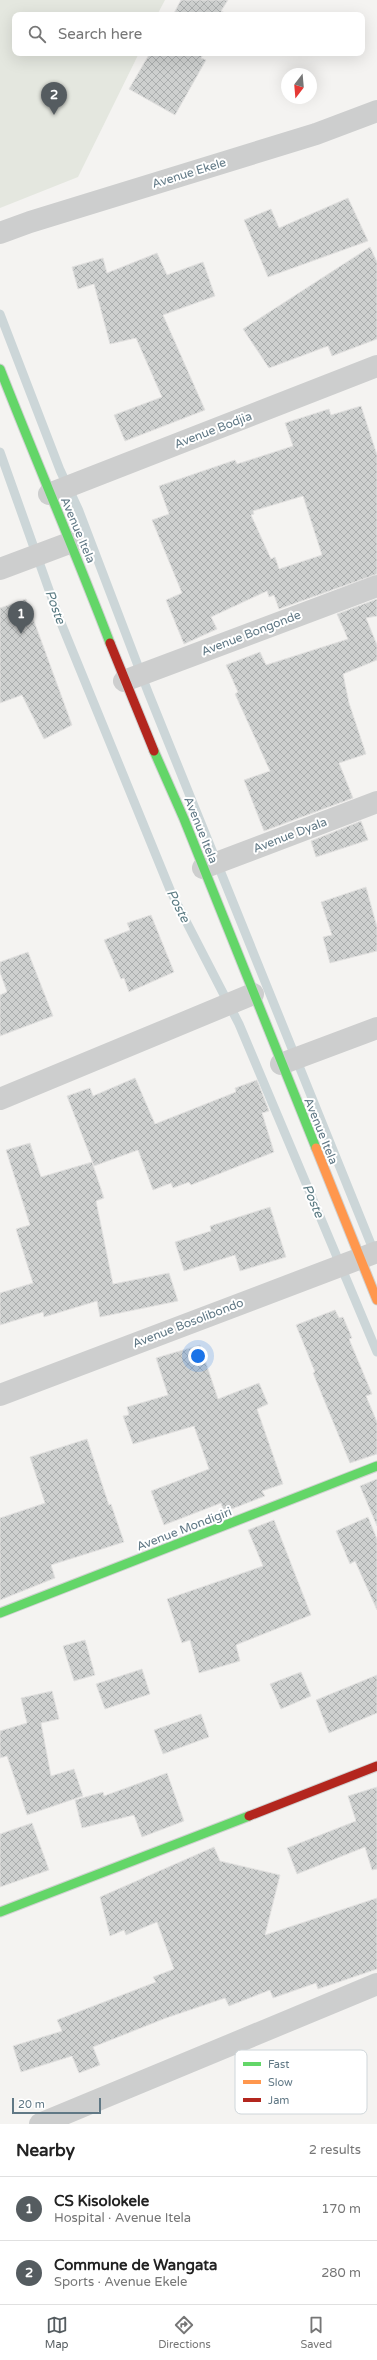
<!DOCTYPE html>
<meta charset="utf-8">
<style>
body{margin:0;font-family:"Varela Round",sans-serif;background:#f6f6f6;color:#222}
.compass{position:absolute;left:281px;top:68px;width:36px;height:36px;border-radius:50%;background:#fff;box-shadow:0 4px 16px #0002;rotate:196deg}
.scale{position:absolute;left:12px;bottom:10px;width:89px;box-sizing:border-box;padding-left:4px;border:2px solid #607885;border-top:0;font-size:11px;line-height:14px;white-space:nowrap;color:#607885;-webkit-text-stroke:3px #fff;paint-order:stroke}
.you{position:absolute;left:198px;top:1356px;width:14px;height:14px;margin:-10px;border:3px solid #fff;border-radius:50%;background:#1a73e8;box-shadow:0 0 0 6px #1a73e833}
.badge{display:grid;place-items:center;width:26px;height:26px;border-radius:50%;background:#555c60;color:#fff;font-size:13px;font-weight:700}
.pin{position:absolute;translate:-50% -33px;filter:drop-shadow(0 1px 2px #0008)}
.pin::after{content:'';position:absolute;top:21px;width:14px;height:12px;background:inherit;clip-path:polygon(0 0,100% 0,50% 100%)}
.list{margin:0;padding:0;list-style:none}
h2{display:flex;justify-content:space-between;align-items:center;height:52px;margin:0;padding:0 16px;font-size:17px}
h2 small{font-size:13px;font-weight:400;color:#767676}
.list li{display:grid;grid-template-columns:26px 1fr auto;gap:12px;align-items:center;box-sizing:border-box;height:64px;padding:0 16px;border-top:1px solid #e0e0e0}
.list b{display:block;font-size:15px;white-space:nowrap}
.list p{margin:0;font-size:13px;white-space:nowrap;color:#767676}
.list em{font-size:13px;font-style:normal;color:#767676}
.icon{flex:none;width:22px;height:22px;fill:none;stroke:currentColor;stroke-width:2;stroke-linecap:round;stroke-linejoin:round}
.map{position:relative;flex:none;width:377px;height:2124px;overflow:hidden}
.search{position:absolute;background:#fff;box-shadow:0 4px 16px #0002;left:12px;right:12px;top:12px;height:44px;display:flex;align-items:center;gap:10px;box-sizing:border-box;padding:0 14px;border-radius:8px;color:#767676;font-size:15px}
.sheet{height:180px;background:#fff}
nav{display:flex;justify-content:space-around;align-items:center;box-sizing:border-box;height:56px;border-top:1px solid #e0e0e0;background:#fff;font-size:11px;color:#767676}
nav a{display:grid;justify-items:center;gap:2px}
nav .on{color:#555c60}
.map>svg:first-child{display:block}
</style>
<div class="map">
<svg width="377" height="2124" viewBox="0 0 377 2124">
<defs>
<pattern id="building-cross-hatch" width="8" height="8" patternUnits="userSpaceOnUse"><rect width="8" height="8" fill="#ced0cf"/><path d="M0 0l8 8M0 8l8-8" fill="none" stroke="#abaeae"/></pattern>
</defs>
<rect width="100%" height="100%" fill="#f4f3f1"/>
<!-- pitch -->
<polygon fill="#e4e7df" points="0,0 165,0 157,15 15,15 15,53 139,53 78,177 0,208"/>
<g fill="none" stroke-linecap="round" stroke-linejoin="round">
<!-- stream -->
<g stroke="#ccd6d8" stroke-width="9">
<polyline points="0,314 60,470 79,511 148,692 375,1254"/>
<polyline points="0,452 59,618 171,892 239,1024 377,1352"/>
</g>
</g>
<!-- building -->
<g fill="url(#building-cross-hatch)" stroke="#e3e2e1" fill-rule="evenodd">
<polygon points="181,0 228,0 221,11 225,13 224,15 173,15"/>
<polygon points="150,53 204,53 201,58 206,60 175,115 129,89"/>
<polygon points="348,198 368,241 268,277 244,220 271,209 279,228"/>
<polygon points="370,247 377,262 377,339 332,356 328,346 269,368 243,329"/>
<polygon points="157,253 167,275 203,262 215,296 163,315 205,410 125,441 114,415 162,397 136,338 110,344 94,284 78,289 72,267 103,258 107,273"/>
<path d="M361 406 377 455V574L279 609 274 595 269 597 267 591 211 617 217 629 184 644 166 600 182 593 152 520 169 514 159 486 235 460 237 464 293 446 285 423 329 409 331 415ZM303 496 322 555 279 569 275 557 271 559 251 515 254 514 253 511Z"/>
<polygon points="26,599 72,725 44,739 22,695 0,703 0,608"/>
<polygon points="377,599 377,616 366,618 377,645 377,660 343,674 349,703 366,754 339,763 353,798 264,831 244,780 270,771 235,694 238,692 226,665 260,652 266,665 348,639 337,614"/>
<polygon points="361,821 368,840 316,857 311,841"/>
<polygon points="366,887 377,927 377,951 330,963 323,937 332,935 321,902"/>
<polygon points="151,915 174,972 129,992 124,978 121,979 104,940 130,930 127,923"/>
<polygon points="28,952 53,1016 0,1036 0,995 7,992 0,972 0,962"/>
<polygon points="135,1078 155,1124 236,1092 235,1088 257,1080 269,1111 262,1113 274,1152 191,1185 189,1182 173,1188 171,1183 153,1190 138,1150 94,1166 67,1096 90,1088 93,1096"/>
<polygon points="30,1143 41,1177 92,1162 104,1198 96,1201 113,1284 169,1273 178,1301 100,1317 97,1301 44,1317 43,1312 0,1325 0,1293 33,1283 16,1229 30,1225 6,1150"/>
<polygon points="270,1207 286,1257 240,1271 235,1255 184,1271 175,1242 211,1231 210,1226"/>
<polygon points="335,1310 339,1318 343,1317 352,1338 349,1339 372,1394 366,1396 377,1422 377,1454 350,1463 313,1373 315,1372 296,1325"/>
<polygon points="200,1345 218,1399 259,1383 268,1404 257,1409 283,1484 262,1491 265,1496 224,1512 221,1503 164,1525 151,1491 209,1469 194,1426 133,1444 123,1416 129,1415 127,1407 168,1395 156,1358"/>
<polygon points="87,1439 109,1505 111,1504 124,1542 51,1565 55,1578 0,1600 0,1518 45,1503 30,1457"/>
<polygon points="377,1479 377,1526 360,1486"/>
<polygon points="368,1517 377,1539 377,1610 355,1561 350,1564 336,1531"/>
<polygon points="274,1520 311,1615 236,1645 240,1661 199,1673 190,1640 182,1643 167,1599 263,1566 248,1530"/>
<polygon points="85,1640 95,1675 74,1681 63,1646"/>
<polygon points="142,1669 150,1694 105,1709 96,1684"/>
<polygon points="301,1672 311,1696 281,1709 270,1684"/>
<polygon points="377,1675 377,1713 329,1733 316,1700"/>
<polygon points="52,1691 59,1719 41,1723 51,1776 74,1769 83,1796 27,1815 7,1756 0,1758 0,1731 27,1723 21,1698"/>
<polygon points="201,1714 209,1737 163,1754 154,1730"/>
<polygon points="167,1773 184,1821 142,1837 134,1815 82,1828 75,1800 103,1792 104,1796"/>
<polygon points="377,1787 377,1869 372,1870 365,1847 297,1874 287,1848 356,1821 348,1796"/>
<polygon points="32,1823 49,1870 0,1887 0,1834"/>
<polygon points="214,1847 220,1861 280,1875 265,1935 377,1898 377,1969 318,1989 316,1983 273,1998 270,1990 229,2006 225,1998 166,2018 93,2047 100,2065 79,2073 72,2056 21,2072 13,2046 62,2031 57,2020 156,1982 153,1977 174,1969 157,1922 126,1935 124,1930 110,1936 100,1897"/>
</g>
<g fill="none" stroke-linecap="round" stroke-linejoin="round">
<!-- fast casing -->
<g stroke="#d0d1d1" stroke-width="11">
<g id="fast">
<path d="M0 369C36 461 75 551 110 643"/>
<polyline points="154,751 184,819 316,1148"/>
<polyline points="0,1613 377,1466"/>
<polyline points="0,1912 249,1816"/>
</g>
</g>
<!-- slow casing -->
<g stroke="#d0d1d1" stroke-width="11">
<polyline id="slow" points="316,1148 377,1300"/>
</g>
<!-- jam casing -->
<g stroke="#d0d1d1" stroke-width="11">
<g id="jam">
<polyline points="110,643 154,751"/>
<polyline points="249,1816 377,1766"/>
</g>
</g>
<!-- street -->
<g stroke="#cdcece" stroke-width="22">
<polyline points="0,233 30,222 316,134 377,111"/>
<polyline points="49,494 377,366"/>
<polyline points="0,569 72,542"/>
<polyline points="124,681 377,586"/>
<polyline points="203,868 377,802"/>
<polyline points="281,1064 377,1028"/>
<polyline points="0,1099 253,994"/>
<polyline points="0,1395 377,1252"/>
<polyline points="40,2124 377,1984"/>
</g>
<!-- fast -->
<use href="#fast" stroke="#63d668" stroke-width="9"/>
<!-- slow -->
<use href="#slow" stroke="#ff974d" stroke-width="9"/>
<!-- jam -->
<use href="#jam" stroke="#b3261e" stroke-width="9"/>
</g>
<g text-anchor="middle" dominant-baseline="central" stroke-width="4" stroke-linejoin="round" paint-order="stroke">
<!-- street labels -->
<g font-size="12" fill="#607885" stroke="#fff">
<text transform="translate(189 173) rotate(-17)">Avenue Ekele</text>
<text transform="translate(213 430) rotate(-21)">Avenue Bodjia</text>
<text transform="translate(78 530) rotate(67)">Avenue Itela</text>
<text transform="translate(251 633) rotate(-21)">Avenue Bongonde</text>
<text transform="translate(201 830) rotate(68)">Avenue Itela</text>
<text transform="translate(290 835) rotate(-21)">Avenue Dyala</text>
<text transform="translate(321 1131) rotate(68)">Avenue Itela</text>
<text transform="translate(188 1323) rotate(-21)">Avenue Bosolibondo</text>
<text transform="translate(184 1529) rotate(-21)">Avenue Mondigiri</text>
</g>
<!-- water labels -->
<g font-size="13" font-style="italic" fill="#5b7b83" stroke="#fff">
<text transform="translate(55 607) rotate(70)">Poste</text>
<text transform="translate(178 906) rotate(63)">Poste</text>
<text transform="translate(313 1201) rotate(67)">Poste</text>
</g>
</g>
<!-- legend -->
<rect x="235" y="2050" width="132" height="64" rx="6" fill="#fff" stroke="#cfd6da" stroke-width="1"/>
<rect x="243" y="2062" width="18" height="4" fill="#63d668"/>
<rect x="243" y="2080" width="18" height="4" fill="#ff974d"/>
<rect x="243" y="2098" width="18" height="4" fill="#b3261e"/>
<g font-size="11" fill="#607885">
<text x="268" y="2068">Fast</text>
<text x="268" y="2086">Slow</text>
<text x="268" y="2104">Jam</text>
</g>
</svg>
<svg class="compass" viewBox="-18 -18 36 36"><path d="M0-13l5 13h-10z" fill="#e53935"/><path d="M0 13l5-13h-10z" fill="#767676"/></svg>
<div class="scale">20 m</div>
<div class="you"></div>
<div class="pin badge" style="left:21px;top:634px">1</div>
<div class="pin badge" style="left:54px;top:115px">2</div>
<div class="search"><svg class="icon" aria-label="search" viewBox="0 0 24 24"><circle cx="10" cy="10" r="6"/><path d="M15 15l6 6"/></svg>Search here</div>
</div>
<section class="sheet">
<h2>Nearby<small>2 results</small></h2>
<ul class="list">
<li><span class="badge">1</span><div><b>CS Kisolokele</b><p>Hospital · Avenue Itela</p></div><em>170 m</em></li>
<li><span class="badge">2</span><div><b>Commune de Wangata</b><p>Sports · Avenue Ekele</p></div><em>280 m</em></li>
</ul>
</section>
<nav>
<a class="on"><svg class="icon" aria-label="map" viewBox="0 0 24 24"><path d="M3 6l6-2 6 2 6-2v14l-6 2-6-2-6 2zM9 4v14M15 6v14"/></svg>Map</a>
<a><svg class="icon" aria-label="directions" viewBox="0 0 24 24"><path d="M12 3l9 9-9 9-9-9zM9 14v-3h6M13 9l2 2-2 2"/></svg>Directions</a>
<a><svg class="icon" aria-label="saved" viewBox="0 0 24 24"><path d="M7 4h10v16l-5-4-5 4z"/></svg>Saved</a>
</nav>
